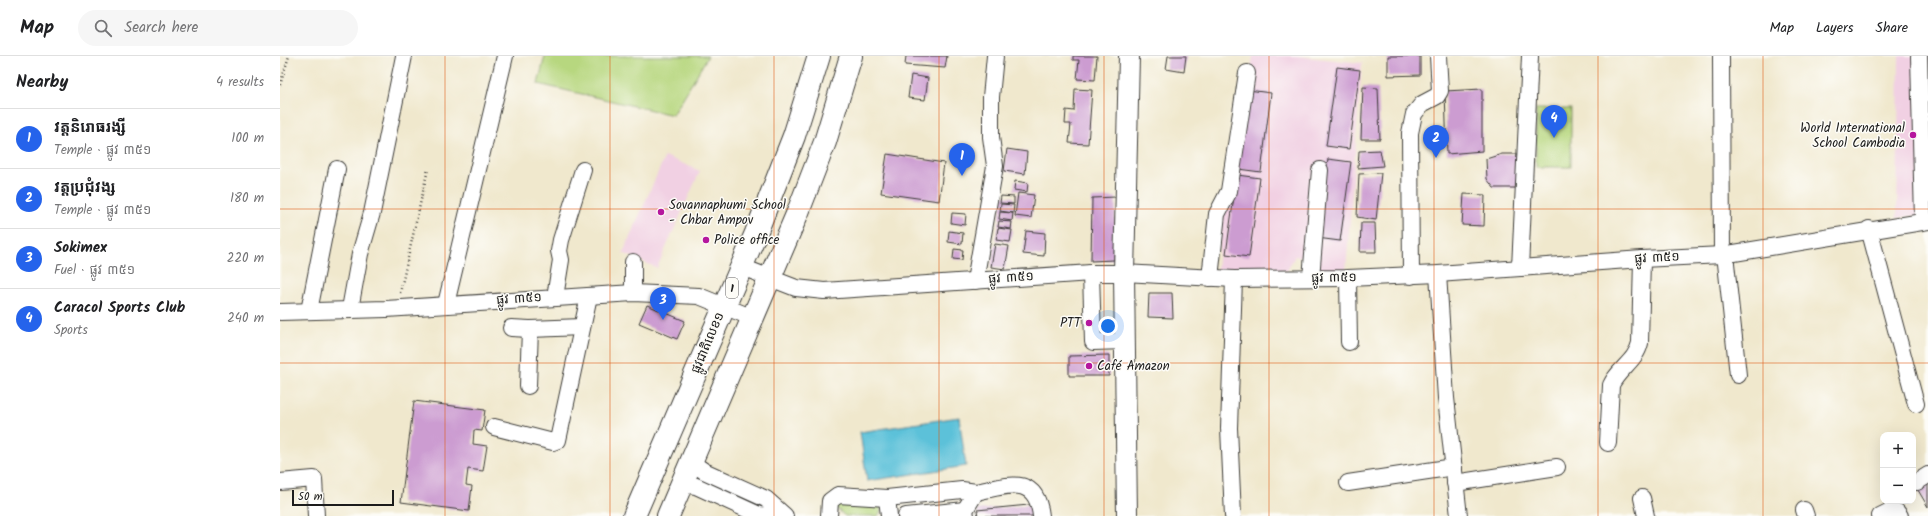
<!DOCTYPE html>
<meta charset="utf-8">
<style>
body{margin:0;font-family:Kalam,"Noto Sans Khmer",sans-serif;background:#f6f6f6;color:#202124}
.controls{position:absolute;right:12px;bottom:12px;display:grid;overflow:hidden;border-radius:8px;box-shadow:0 4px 16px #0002}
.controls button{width:36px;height:36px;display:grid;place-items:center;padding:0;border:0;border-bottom:1px solid #e0e0e0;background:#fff;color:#202124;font:20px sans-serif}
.scale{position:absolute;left:12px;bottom:10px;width:102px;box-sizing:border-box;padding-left:4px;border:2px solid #1c1c1c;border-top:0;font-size:11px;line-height:14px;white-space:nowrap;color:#1c1c1c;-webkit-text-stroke:3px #fdfcf7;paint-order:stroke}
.you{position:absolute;left:828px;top:270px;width:14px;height:14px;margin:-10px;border:3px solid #fff;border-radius:50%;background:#1a73e8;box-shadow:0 0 0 6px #1a73e833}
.badge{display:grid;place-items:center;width:26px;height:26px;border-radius:50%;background:#2563eb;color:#fff;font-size:13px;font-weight:700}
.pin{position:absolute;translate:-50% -33px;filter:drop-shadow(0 1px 2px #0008)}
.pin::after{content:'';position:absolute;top:21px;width:14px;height:12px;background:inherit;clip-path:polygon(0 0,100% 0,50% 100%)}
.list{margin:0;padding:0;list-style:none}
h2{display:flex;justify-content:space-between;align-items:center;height:52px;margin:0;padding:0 16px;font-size:17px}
h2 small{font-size:13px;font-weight:400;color:#757577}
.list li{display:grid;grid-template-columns:26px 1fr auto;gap:12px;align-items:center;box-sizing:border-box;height:60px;padding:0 16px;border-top:1px solid #e0e0e0}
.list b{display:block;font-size:15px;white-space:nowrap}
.list p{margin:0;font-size:13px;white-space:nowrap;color:#757577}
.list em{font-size:13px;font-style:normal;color:#757577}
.icon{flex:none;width:22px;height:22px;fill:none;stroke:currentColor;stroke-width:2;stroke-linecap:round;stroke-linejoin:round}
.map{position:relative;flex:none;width:1648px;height:460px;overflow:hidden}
header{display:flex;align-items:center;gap:24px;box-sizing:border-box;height:56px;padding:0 20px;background:#fff;border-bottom:1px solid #e0e0e0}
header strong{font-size:19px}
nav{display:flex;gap:22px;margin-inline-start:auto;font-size:14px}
.search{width:280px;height:36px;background:#f6f6f6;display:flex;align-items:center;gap:10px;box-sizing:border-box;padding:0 14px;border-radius:22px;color:#757577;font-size:15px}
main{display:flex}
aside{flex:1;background:#fff}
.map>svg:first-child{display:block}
</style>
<header>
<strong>Map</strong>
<div class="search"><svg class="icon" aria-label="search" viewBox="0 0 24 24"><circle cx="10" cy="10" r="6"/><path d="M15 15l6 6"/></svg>Search here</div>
<nav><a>Map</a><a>Layers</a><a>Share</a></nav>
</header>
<main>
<aside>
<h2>Nearby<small>4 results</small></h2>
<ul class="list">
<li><span class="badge">1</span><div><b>វត្តនិរោធរង្សី</b><p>Temple · ផ្លូវ ៣៥១</p></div><em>100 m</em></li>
<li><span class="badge">2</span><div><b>វត្តប្រជុំវង្ស</b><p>Temple · ផ្លូវ ៣៥១</p></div><em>180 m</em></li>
<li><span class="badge">3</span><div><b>Sokimex</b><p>Fuel · ផ្លូវ ៣៥១</p></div><em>220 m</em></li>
<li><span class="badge">4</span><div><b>Caracol Sports Club</b><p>Sports</p></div><em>240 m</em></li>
</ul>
</aside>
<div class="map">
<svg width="1648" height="460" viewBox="0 0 1648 460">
<rect width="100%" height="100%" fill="#fdfcf7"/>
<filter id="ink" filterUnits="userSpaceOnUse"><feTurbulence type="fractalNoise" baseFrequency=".025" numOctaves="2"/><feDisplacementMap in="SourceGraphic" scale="8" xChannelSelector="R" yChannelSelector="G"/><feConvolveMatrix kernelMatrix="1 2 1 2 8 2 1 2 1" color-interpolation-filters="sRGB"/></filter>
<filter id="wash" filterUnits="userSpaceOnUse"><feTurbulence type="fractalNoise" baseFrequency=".012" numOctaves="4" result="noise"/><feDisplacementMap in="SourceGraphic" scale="16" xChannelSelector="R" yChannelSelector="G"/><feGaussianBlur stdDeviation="0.9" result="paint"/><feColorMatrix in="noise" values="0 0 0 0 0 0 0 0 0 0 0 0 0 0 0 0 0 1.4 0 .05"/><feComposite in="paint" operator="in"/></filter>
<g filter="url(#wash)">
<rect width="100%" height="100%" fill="#f0e8cd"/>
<!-- built -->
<g fill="#f1d0e3">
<polygon points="973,0 1017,0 1082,7 1066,214 1037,214 1027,201 1015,200 1007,215 937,215 942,158 952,140"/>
<polygon points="1619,0 1648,0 1648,158 1617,162"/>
<polygon points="385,100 420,115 377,212 343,197"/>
</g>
<!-- green -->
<g fill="#b7d77f" stroke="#6a7a4e">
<polygon points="265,0 428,0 393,59 258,28"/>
<rect x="1256" y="53" width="35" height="58"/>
<polygon points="559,445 599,446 601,455 598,460 565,460 555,451"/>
</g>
<!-- water -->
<polygon fill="#5bc1d9" stroke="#3c6e7a" points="679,361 686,410 587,425 580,376"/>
<g id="blocks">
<!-- building -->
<g fill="#cc9cd1">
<polygon points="626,0 667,0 665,12 625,9"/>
<polygon points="793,0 817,0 815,24 797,23 799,4 793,4"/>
<polygon points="888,0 906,0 904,16 886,13"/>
<polygon points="1108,0 1140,0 1140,19 1108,20"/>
<polygon points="1057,11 1080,14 1069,93 1046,90"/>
<polygon points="631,19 648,22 645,44 628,42"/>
<polygon points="1083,31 1098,32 1100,83 1081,83"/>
<polygon points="795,33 812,34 808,88 789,87 791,68 785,68 786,54 794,55"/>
<polygon points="1202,33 1202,95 1167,98 1165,35"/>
<polygon points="968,34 991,37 981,116 958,113"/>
<polygon points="727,93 747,96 745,118 724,115"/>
<polygon points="1100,94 1103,110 1078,112 1079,95"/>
<polygon points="607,98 664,107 659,145 601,137"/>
<polygon points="1222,98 1239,98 1238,132 1214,132 1207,123 1206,103"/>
<polygon points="1048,103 1071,106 1060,185 1037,182"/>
<polygon points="1101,117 1096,164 1077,161 1079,118"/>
<polygon points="957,119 980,122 969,201 946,198"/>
<polygon points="735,125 748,127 747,136 734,134"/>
<polygon points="738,137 754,139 751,162 735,160"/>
<polygon points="1184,138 1205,139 1204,170 1182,169"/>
<polygon points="721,140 734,141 734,148 720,147"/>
<polygon points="836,141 834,204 811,205 812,142"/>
<polygon points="721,148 734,149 733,157 720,155"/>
<polygon points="720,156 733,157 732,165 719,163"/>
<polygon points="672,157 686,158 685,169 671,167"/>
<polygon points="719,165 732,166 731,173 718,171"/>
<polygon points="1081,167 1095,167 1096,196 1080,196"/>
<polygon points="718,172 732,174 730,186 716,184"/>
<polygon points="669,175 683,177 682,188 668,186"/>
<polygon points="746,175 765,177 764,200 743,198"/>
<polygon points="715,188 729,190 725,213 711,211"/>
<polygon points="674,193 683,194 682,204 673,203"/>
<polygon points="869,237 892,237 893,262 868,261"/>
<polygon points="367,249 405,265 397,283 359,267"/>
<polygon points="829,299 829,320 789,320 789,300"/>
<polygon points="134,345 205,354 202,375 194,374 193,388 207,390 203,415 188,413 186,429 192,430 189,455 121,446"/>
<polygon points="1648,421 1648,451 1635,429"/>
<polygon points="759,448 760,460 698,460 697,454"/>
</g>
</g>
</g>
<g filter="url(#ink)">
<use href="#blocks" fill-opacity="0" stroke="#3c3b37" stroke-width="1"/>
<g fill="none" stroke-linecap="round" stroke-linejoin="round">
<!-- minor casing -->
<g stroke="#3c3b37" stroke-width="18">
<g id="minor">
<polyline points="1441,0 1442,199"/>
<polyline points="1639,0 1643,165"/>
<polyline points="1589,173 1636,348"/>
<polyline points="1445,198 1458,319"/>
<polyline points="353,206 353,237"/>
<polyline points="462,211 516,232 544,235 811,217 844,217 954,223 1068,222 1158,218 1362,203 1442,199 1648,165"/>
<polyline points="1240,212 1250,0"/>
<polyline points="811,217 813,286 845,285"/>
<polyline points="1158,218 1166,342 1179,460"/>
<polyline points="1131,220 1130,77 1134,58 1142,48 1157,40 1160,35 1158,0"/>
<polyline points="930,222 937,158 949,135 967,17"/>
<polyline points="1031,222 1040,114"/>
<polyline points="1068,222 1069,286"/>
<polyline points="695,225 715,110 711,81 711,41 715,0"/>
<polyline points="275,241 281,204 279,195 281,184 303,114"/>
<polyline points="166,248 225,0"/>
<polyline points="70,253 80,198 92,157 124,0"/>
<polyline points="29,255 57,113"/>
<polyline points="0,256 106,253 353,237 419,240 473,262"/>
<polyline points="231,272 250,273 302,271"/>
<polyline points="248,330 250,273"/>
<polyline points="214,371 273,386 278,384 309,240"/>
<path d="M1328 387 1331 329C1338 313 1356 305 1360 287L1362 203"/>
<polyline points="411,406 424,415 486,443 505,460"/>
<polyline points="0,426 34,423 36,460"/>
<polyline points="1637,426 1648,419"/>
<polyline points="1068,427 1174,411"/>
<polyline points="1175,427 1277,411"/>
<polyline points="402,428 416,430 479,459 490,460"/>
<polyline points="607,442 609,460"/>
<polyline points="1362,442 1366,460"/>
<polyline points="1524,454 1526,460"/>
<polyline points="549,460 550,445 558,439 607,442 682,434 696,436"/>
<polyline points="626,460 685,454"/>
<path d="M686 460 685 454 696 436C727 430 756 417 761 460"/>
<polyline points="953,460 949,372 954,223"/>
<polyline points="1600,460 1612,454 1617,456 1620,460"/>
</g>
</g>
<!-- major casing -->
<g stroke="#3c3b37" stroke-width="22">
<polyline id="major" points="847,460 844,217 849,0"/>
</g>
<!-- highway casing -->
<g stroke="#3c3b37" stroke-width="24">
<g id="highway">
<polyline points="354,460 476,177 514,80 539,0"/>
<polyline points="388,460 518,156 545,86 571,0"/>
</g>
</g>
<!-- path -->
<g stroke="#3c3b37" stroke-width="2.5" stroke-dasharray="1 3" stroke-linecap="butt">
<polyline points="0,29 9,0"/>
<polyline points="120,237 148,113"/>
</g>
<!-- minor -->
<use href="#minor" stroke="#fff" stroke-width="16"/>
<!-- major -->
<use href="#major" stroke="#fff" stroke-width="20"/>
<!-- highway -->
<use href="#highway" stroke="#fff" stroke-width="22"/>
</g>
</g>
<!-- grid -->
<path fill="none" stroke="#de560d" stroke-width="1" stroke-opacity="0.55" d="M165 0V460M330 0V460M494 0V460M659 0V460M824 0V460M989 0V460M1154 0V460M1318 0V460M1483 0V460M0 153H1648M0 307H1648"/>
<!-- markers -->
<g fill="#b5179e" stroke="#fdfcf7" stroke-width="1.5">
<circle cx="1633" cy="79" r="4"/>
<circle cx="381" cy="156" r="4"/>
<circle cx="426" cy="184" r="4"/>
<circle cx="809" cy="267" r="4"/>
<circle cx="809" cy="310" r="4"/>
</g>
<g text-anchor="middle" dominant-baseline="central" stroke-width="3" stroke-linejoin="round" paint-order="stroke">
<!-- shield labels -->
<rect fill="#fdfcf7" stroke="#605f5e" stroke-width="1" x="446" y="222" width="12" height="20" rx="3"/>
<g font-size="12" font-weight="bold" fill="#1c1c1c">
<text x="452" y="232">1</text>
</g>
<!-- poi labels -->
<g font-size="13" fill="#1c1c1c" stroke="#fdfcf7" text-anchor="start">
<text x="1625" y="72" text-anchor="end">World International<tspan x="1625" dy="15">School Cambodia</tspan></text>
<text x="389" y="149">Sovannaphumi School<tspan x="389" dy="15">- Chbar Ampov</tspan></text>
<text x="434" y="184">Police office</text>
<text x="801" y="267" text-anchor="end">PTT</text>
<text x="817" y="310">Café Amazon</text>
</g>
<!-- street labels -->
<g font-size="13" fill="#1c1c1c" stroke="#fdfcf7">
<text transform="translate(1377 202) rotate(-3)">ផ្លូវ ៣៥១</text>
<text transform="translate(731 222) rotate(-4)">ផ្លូវ ៣៥១</text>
<text transform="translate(1054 222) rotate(-1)">ផ្លូវ ៣៥១</text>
<text transform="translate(239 243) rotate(-4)">ផ្លូវ ៣៥១</text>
<text transform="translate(428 287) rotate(-67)">ផ្លូវជាតិលេខ១</text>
</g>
</g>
</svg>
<div class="controls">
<button>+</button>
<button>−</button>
</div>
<div class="scale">50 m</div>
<div class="you"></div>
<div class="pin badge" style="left:682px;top:120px">1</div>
<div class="pin badge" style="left:1156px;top:102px">2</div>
<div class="pin badge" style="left:383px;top:264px">3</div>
<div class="pin badge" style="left:1274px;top:82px">4</div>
</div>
</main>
